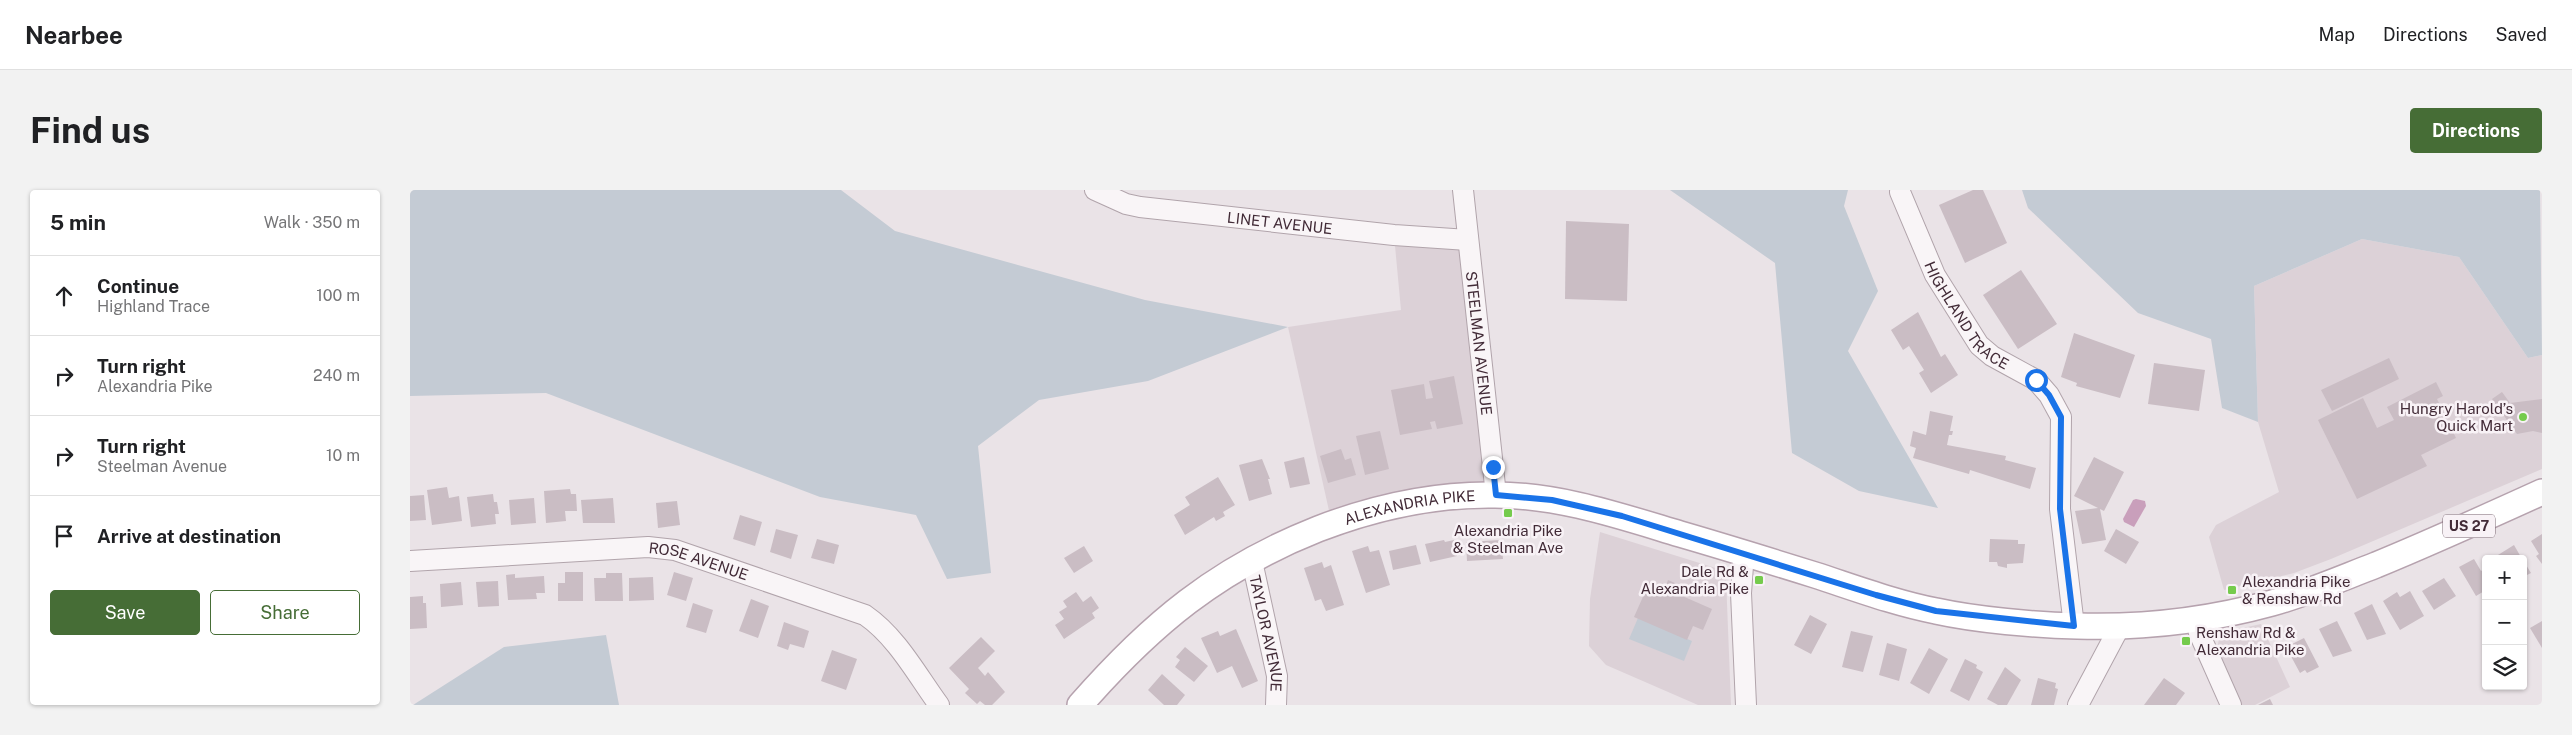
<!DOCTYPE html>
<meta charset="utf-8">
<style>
body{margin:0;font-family:"Public Sans",sans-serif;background:#f2f2f2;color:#202124}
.controls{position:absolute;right:15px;bottom:15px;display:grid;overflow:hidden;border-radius:5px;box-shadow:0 1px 4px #0004}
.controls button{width:45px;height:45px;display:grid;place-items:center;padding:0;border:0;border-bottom:1px solid #e0e0e0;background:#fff;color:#202124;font:25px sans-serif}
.stop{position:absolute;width:15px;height:15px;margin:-11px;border:4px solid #1a73e8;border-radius:50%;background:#fff}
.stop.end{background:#1a73e8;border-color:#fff;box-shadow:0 1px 5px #0008}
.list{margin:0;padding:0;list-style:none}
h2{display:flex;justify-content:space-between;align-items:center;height:65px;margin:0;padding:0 20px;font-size:21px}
h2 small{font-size:16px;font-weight:400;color:#757577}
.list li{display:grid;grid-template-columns:32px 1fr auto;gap:15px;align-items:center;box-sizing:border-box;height:80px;padding:0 20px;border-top:1px solid #e0e0e0}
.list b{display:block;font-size:19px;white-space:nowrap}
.list p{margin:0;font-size:16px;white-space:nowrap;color:#757577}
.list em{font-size:16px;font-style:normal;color:#757577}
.actions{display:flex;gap:10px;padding:15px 20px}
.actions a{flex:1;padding:11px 0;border:1px solid #466d36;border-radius:5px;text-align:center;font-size:18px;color:#466d36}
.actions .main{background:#466d36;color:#fff}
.icon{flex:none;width:28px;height:28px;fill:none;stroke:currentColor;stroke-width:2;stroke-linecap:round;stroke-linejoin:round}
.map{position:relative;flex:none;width:2132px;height:515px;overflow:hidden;border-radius:5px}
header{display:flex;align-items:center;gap:30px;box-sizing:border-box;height:70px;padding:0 25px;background:#fff;border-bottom:1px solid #e0e0e0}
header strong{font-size:24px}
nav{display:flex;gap:28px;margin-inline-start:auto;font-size:18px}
.intro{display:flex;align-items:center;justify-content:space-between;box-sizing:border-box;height:120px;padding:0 30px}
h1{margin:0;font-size:35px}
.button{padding:12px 22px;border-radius:5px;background:#466d36;color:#fff;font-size:18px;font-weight:700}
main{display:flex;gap:30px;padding:0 30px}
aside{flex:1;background:#fff;border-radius:5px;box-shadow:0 1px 4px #0004}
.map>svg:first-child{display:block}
</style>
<header>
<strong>Nearbee</strong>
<nav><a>Map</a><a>Directions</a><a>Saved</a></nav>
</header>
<div class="intro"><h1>Find us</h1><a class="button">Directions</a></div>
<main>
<aside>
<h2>5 min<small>Walk · 350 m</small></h2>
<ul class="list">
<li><svg class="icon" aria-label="ahead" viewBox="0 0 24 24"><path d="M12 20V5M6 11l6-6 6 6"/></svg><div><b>Continue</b><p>Highland Trace</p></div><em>100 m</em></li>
<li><svg class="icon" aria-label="right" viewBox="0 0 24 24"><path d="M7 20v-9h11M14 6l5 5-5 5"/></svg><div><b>Turn right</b><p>Alexandria Pike</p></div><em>240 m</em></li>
<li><svg class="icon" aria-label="right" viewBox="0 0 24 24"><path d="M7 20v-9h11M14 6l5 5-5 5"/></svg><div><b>Turn right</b><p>Steelman Avenue</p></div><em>10 m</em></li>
<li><svg class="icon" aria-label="arrive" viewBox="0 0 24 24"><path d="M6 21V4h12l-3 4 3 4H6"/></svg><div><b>Arrive at destination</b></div></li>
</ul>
<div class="actions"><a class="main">Save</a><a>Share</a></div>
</aside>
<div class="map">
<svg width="2132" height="515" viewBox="0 0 2132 515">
<rect width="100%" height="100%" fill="#eae3e7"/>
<!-- built -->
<g fill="#dcd1d7">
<polygon points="984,45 1058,50 1086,305 922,334 878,137 991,120"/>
<polygon points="1952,49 2049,67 2118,168 2132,165 2132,279 1921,369 1884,383 1814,400 1799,347 1806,335 1869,302 1848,232 1844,96"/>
<polygon points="1190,342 1312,380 1316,388 1321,515 1288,515 1196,475 1179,456 1180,409"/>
<polygon points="1851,434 1880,497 1845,515 1830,515 1810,474 1807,459 1809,449 1815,442"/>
</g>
<!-- green -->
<g fill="#c4cbd4">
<polygon points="0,0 431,0 485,41 735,110 878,137 738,191 629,210 568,256 581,383 537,389 506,325 410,307 136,203 0,206"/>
<polygon points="1260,0 1438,0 1434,16 1468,101 1438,161 1528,318 1449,301 1382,263 1365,73"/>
<polygon points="1612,0 2130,0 2132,165 2118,168 2049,67 1952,49 1844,96 1848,232 1812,218 1801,149 1728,123 1618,18"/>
<polygon points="1228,428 1282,451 1274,471 1219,449"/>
<polygon points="196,445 209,515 3,515 94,457"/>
</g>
<!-- water -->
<polygon fill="#c99fbb" points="1726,309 1735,311 1736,316 1724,337 1714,332 1713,329 1723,310"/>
<!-- building -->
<g fill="#cabdc4">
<polygon points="1563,0 1573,0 1597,53 1555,73 1529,15"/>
<polygon points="1156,31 1219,34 1217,111 1155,109"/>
<polygon points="1611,80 1647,134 1608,159 1573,105"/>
<polygon points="1508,122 1531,167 1535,164 1548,185 1521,203 1509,183 1514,180 1499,156 1493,160 1481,140"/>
<polygon points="1664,143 1725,165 1710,208 1666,196 1667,193 1651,187"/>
<polygon points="1979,168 1989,189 1922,221 1911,200"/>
<polygon points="1744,173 1795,180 1789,221 1738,214"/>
<polygon points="1044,186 1053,234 1027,239 1025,231 1020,232 1022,239 990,245 981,200 1014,194 1016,209 1023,208 1019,191"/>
<polygon points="2026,192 2033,206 2027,209 2046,248 2011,265 2017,276 1947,309 1908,230 1953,208 1967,238 1984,230 1977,217"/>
<polygon points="2092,202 2100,213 2132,209 2132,243 2123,241 2107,244 2082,209"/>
<polygon points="1520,221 1543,226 1540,241 1543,241 1542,245 1539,245 1537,255 1596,266 1595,270 1626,278 1620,299 1560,280 1559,284 1503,268 1506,258 1500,256 1503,241 1516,245"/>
<polygon points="970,241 979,279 955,285 946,246"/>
<polygon points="931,259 935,270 941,268 946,285 918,293 910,266"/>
<polygon points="894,267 900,294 880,298 874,272"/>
<polygon points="1684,267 1714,282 1694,321 1690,319 1696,350 1672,354 1665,321 1688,318 1664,306"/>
<polygon points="852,269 860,289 858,289 862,304 839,311 829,275"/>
<polygon points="808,287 825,315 813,322 815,326 806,331 804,327 775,345 764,325 780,315 775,307"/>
<polygon points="37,297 39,308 49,306 52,331 22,335 17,300"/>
<polygon points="160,299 161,304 166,304 167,321 155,321 156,331 136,333 134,301"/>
<polygon points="83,304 84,312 87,312 89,324 85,324 86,334 61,337 57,307"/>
<polygon points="14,305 16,330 0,331 0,306"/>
<polygon points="124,308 126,333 101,335 99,310"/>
<polygon points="203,308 205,333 173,333 171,310"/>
<polygon points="267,311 270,335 248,338 246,313"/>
<polygon points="330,325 352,332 345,356 323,349"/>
<polygon points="366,339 388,345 381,369 360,362"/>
<polygon points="1706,339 1729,352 1716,374 1694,361"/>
<polygon points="2132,344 2132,374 2126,366 2129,364 2121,351"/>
<polygon points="407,349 429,355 424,374 401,368"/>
<polygon points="1580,349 1608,350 1608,354 1615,354 1613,373 1597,374 1597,378 1588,376 1587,372 1579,372"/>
<polygon points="1034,350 1035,352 1044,350 1047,366 1020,372 1015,354"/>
<polygon points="1091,350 1093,369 1057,371 1056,352"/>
<polygon points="1006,355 1011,374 983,380 979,361"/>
<polygon points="2104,355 2112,369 2090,369 2088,365"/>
<polygon points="674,356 683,371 664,383 654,368"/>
<polygon points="958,356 960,362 969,360 980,395 956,403 942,361"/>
<polygon points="2064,369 2071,381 2074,379 2076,383 2076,400 2066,406 2049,377"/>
<polygon points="2113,370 2121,383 2113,387"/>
<polygon points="912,372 914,378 921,375 934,415 916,421 911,409 905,411 894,378"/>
<polygon points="155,382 173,382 173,411 148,411 148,393 155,393"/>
<polygon points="264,382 283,388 276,411 257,405"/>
<polygon points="196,383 212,383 213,411 185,411 184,388 196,388"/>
<polygon points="105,384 105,388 134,386 135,403 126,403 127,409 98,410 96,385"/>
<polygon points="243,387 244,410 219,411 219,388"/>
<polygon points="2034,388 2046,406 2024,420 2012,401"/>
<polygon points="1258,390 1274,397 1270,405 1302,419 1293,440 1283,436 1277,450 1224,427 1240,391 1255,398"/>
<polygon points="88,391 89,416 68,417 66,392"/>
<polygon points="51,392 53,415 31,417 30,394"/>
<polygon points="2000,401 2014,426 1990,440 1973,411 1987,402 1990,407"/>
<polygon points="666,402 673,412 681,406 689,418 682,423 685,428 654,449 645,435 654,429 649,422 657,417 653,411"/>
<polygon points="13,406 13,413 16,413 17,438 0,439 0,407"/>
<polygon points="341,409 359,416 348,448 329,441"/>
<polygon points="283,413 303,420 296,443 276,437"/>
<polygon points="1962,414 1976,444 1957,450 1944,423"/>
<polygon points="1400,425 1417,434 1401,464 1384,455"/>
<polygon points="1927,431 1942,461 1923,467 1909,439"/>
<polygon points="2132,431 2132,458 2120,438"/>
<polygon points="374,432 399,441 394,458 380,454 378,460 367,456"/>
<polygon points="826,439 848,491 832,498 822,476 807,483 791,448 808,441 810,446"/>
<polygon points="1441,441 1463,446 1453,482 1432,477"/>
<polygon points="571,447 585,461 568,478 575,486 578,482 595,502 582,515 575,515 570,511 567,514 555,503 559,499 539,478"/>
<polygon points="1894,448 1909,477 1897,483 1895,480 1890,483 1876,457"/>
<polygon points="1477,453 1497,459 1489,491 1469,485"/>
<polygon points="775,457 798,476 784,492 765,477 770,470 766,467"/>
<polygon points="1519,458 1538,469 1519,504 1500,493"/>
<polygon points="422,460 447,469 436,500 411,491"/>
<polygon points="1555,469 1567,475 1566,478 1573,482 1559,511 1540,501"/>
<polygon points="1595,477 1611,490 1597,515 1588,515 1577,509"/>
<polygon points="752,484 775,505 767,515 754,515 738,500"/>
<polygon points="1628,488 1646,493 1645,498 1648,499 1644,515 1621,515"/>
<polygon points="1754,488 1775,503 1766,515 1734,515"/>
<polygon points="1860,509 1863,515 1848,515"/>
</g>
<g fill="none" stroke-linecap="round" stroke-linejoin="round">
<!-- minor casing -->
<g stroke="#b1a4ab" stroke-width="22">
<g id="minor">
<path id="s1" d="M685 0 716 14 730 17 984 45 1058 50"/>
<path id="s2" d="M1053 0 1086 305"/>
<path id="s3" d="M1490 2 1525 85 1569 155 1582 166 1626 190 1639 205 1651 227 1650 319 1664 436"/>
<polyline points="1334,362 1331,403 1336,515"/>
<path id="s4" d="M0 371 238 357 265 360 455 425C487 447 507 485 529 515"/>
<path id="s5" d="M842 371 867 486 866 515"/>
<polyline points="1786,428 1789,443 1821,515"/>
<polyline points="1668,515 1710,436"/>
</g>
</g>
<!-- major casing -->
<g stroke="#b6a2ae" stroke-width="28">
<g id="major">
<path id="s6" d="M670 515C741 434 807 379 908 339 965 317 1025 304 1085 305 1149 305 1210 326 1270 344 1315 357 1360 371 1405 385 1445 398 1485 413 1526 421 1567 430 1625 435 1667 436 1732 438 1800 430 1862 413 1898 403 1932 388 1966 375 2022 352 2077 327 2132 302"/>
</g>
</g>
<!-- minor -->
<use href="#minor" stroke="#f9f5f7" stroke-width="20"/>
<!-- major -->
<use href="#major" stroke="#fff" stroke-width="25"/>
</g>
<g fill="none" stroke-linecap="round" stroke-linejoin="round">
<!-- route -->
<polyline stroke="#1a73e8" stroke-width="6" points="1083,277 1086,305 1142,310 1212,326 1466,405 1526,421 1664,436 1650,319 1651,227 1639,205 1626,190"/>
</g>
<!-- markers -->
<g fill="#75cb4c" stroke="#f8f2f6" stroke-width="2">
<circle cx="2113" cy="227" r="5"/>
<rect x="1093" y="318" width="10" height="10" rx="2.5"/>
<rect x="1344" y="385" width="10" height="10" rx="2.5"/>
<rect x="1817" y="395" width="10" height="10" rx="2.5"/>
<rect x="1771" y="446" width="10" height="10" rx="2.5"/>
</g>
<g text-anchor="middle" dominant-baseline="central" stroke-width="5" stroke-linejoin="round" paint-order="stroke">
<!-- shield labels -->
<rect fill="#f8f2f6" stroke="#796770" stroke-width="1" x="2033" y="324.5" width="52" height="23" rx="4"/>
<g font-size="14" font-weight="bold" fill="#422b37">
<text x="2059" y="336">US 27</text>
</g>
<!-- street labels -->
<g font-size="15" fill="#422b37" stroke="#f8f2f6">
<text stroke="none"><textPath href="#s1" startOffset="189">LINET AVENUE</textPath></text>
<text stroke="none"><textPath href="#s3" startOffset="142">HIGHLAND TRACE</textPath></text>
<text stroke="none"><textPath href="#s2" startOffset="154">STEELMAN AVENUE</textPath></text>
<text stroke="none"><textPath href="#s6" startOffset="394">ALEXANDRIA PIKE</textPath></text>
<text stroke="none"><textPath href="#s4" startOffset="291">ROSE AVENUE</textPath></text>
<text stroke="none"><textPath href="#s5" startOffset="74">TAYLOR AVENUE</textPath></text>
</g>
<!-- poi labels -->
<g font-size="15" fill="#422b37" stroke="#f8f2f6" text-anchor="end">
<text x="2103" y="218">Hungry Harold’s<tspan x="2103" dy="17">Quick Mart</tspan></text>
<text x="1098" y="340" text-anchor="middle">Alexandria Pike<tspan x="1098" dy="17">&amp; Steelman Ave</tspan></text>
<text x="1339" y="381">Dale Rd &amp;<tspan x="1339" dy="17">Alexandria Pike</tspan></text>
<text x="1832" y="391" text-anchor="start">Alexandria Pike<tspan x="1832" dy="17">&amp; Renshaw Rd</tspan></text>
<text x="1786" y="442" text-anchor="start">Renshaw Rd &amp;<tspan x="1786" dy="17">Alexandria Pike</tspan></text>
</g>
</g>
</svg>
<div class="controls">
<button>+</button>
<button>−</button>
<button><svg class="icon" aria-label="layers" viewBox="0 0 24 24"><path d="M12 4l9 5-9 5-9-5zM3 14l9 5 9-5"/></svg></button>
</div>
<div class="stop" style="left:1626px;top:190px"></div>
<div class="stop end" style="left:1083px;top:277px"></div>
</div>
</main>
